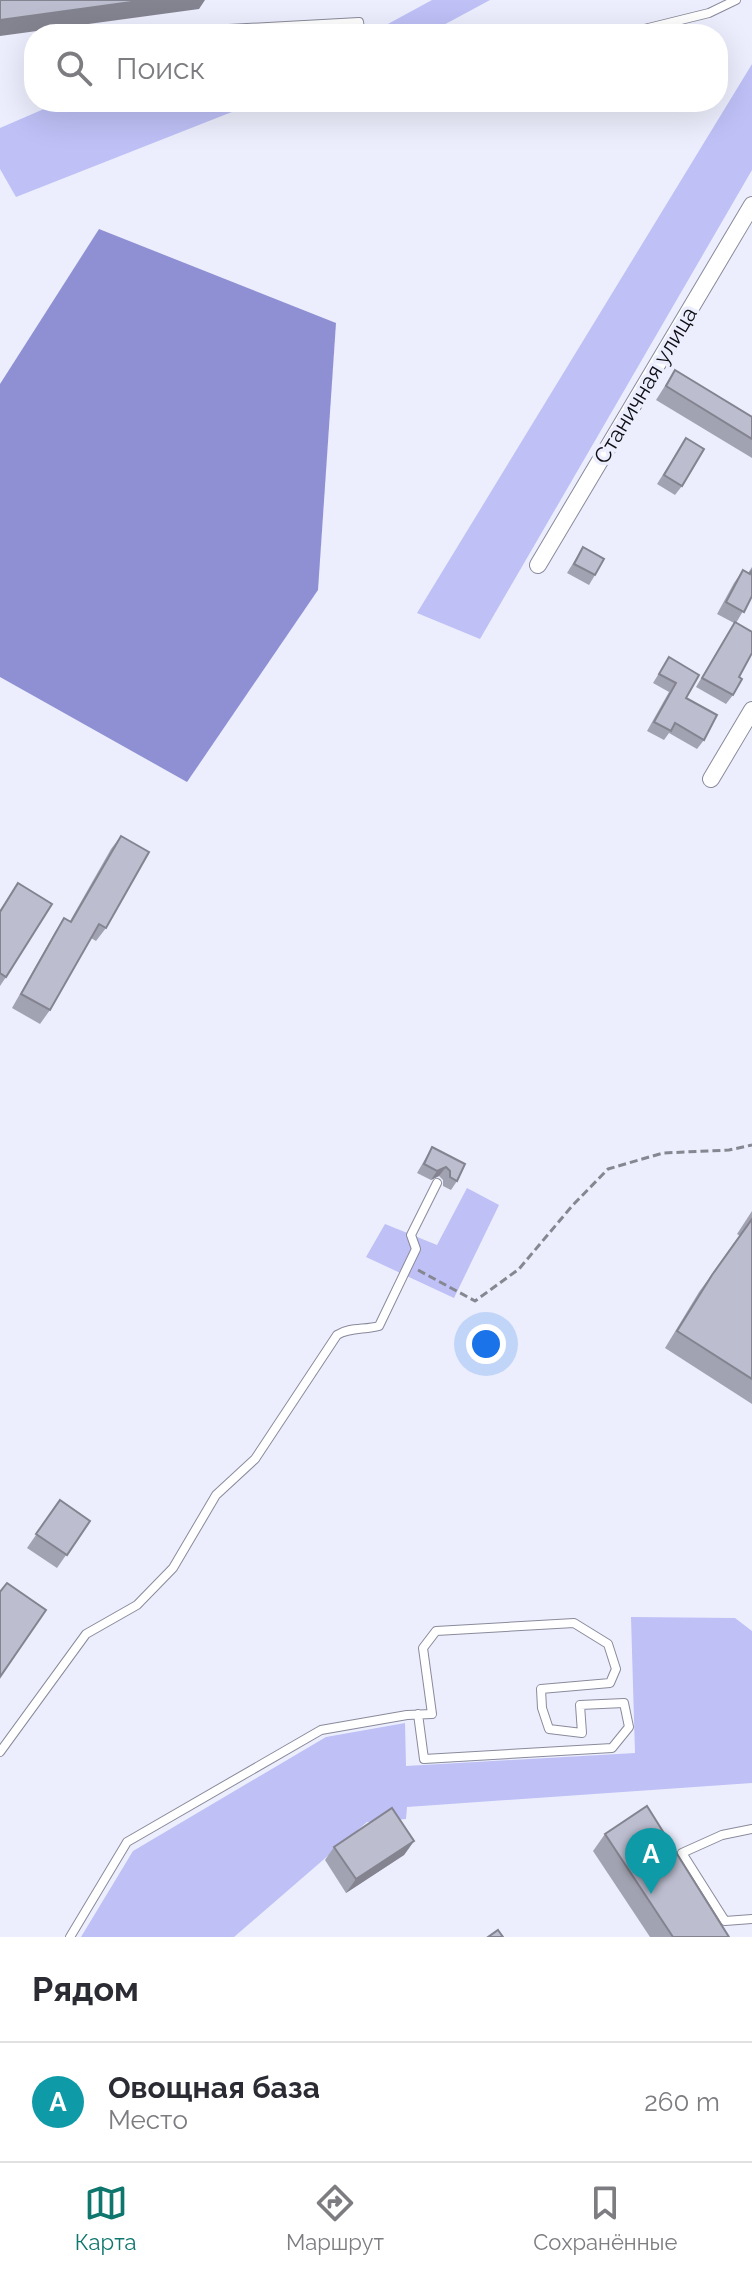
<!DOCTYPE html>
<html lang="ru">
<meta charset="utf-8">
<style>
body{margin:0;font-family:Raleway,sans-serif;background:#f7f7f7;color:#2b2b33}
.you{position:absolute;left:486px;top:1344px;width:28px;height:28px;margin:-20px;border:6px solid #fff;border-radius:50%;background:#1a73e8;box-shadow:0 0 0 12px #1a73e833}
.badge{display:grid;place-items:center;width:52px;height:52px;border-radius:50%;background:#0f766e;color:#fff;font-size:26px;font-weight:700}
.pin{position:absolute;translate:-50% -66px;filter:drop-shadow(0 2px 4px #0008)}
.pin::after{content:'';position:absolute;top:42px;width:28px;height:24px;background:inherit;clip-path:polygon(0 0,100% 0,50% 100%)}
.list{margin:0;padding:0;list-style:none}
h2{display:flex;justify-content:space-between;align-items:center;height:104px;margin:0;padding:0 32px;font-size:34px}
h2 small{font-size:26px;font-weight:400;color:#7c7c81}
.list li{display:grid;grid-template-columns:52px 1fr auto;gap:24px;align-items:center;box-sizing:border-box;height:120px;padding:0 32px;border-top:2px solid #e1e1e2}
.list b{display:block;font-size:30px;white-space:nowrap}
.list p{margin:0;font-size:26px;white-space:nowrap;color:#7c7c81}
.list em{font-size:26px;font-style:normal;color:#7c7c81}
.icon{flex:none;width:44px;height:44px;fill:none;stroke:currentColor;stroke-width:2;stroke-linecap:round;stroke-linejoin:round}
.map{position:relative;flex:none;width:752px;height:1937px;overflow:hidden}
.search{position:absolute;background:#fff;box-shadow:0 8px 32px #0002;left:24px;right:24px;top:24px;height:88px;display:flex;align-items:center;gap:20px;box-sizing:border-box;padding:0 28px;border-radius:32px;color:#7c7c81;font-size:30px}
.sheet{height:224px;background:#fff}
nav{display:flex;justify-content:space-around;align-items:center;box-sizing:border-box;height:112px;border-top:2px solid #e1e1e2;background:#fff;font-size:22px;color:#7c7c81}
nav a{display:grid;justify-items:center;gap:4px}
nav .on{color:#0f766e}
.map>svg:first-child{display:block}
</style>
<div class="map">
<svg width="752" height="1937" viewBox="0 0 752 1937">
<rect width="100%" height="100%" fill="#eceefd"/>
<!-- green -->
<g fill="#bec0f6">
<polygon points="432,0 490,0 427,34 377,34 375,31"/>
<polygon points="752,64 752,170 480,639 417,613"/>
<polygon points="60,102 257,102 16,197 0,169 0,128"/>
<polygon points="467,1188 499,1205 454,1298 366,1257 385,1224 437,1245"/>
<polygon points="631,1617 735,1618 752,1631 752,1783 407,1807 406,1819 367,1822 234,1937 81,1937 133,1851 326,1737 405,1723 406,1766 635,1753"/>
</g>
<!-- water -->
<polygon fill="#8f90d3" points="99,229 336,323 318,590 187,782 0,677 0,384"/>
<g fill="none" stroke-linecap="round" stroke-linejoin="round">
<!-- service casing -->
<g stroke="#898a9b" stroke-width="10">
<g id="service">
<polyline points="210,30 359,22 361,34"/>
<polyline points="624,34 709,13 736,0"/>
<path d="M0 1752 86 1634 137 1605 173 1568 216 1495 255 1459 337 1335C349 1327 365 1330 379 1326L416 1249 411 1235 437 1183"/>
<polyline points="752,1829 722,1835 682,1853 725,1921 752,1919"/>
<polyline points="70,1937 127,1842 321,1730 407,1715 432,1714 423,1648 436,1631 574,1623 608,1644 616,1669 610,1683 541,1689 542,1708 549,1729 582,1733 580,1705 624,1703 629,1727 612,1748 424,1759 418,1714"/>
</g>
</g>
<!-- minor casing -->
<g stroke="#898a9b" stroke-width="18">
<g id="minor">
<polyline points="538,565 752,205"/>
<polyline points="711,779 752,710"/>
</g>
</g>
<!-- path -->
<polyline stroke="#858791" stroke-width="3" stroke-dasharray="8 4" stroke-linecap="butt" points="418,1270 475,1301 519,1269 572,1206 608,1169 663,1153 729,1150 752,1145"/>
<!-- service -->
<use href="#service" stroke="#fff" stroke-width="8"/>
<!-- minor -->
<use href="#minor" stroke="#fff" stroke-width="16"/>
</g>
<!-- wall -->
<g fill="#a2a3b2">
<polygon points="675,370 752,417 752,458 656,400"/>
<polygon points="686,438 682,486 675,495 657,484"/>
<polygon points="583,547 595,575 589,585 567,573"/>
<polygon points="752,567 752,596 736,623 739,677 733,695 726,704 696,687 734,623 717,614 734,583 743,570 748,573"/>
<polygon points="669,657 704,740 697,749 669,733 664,740 647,731 669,692 653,683"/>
<polygon points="121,836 106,928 96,941 91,938 50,1010 40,1024 12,1008 55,932 64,918 70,921 111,849"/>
<polygon points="18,883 6,977 0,986 0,910"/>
<polygon points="432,1147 457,1181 451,1190 443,1186 443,1180 439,1176 431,1180 417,1173"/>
<polygon points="752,1211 752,1404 665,1348 699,1292 740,1236 737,1234"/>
<polygon points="60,1500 90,1521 57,1568 27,1548"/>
<polygon points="605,1834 729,1937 650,1937 593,1851"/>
<polygon points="414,1841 404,1855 346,1893 325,1860 334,1847"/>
</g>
<!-- shaded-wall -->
<g fill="#848491">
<polygon points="146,0 205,0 199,9 0,36 0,20"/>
<polygon points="446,1167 439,1176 431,1180 437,1171"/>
<polygon points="414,1841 404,1855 346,1893 356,1879"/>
</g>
<!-- building -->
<g fill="#bcbdcf" stroke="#848491" stroke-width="2">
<polygon points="0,0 146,0 0,20"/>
<polygon points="675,370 752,417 752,439 666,386"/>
<polygon points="686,438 704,449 682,486 664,475"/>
<polygon points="583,547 604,559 595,575 574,564"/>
<polygon points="743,570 750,574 752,570 752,596 744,612 726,602"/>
<polygon points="735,622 752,632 752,653 739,677 742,679 733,695 702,678"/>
<polygon points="669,657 699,675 686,698 717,715 704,740 675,723 671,731 654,722 676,683 659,674"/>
<polygon points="121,836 149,852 106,928 99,924 50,1010 21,994 64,918 71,922"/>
<polygon points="18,883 52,904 6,977 0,973 0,912"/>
<polygon points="432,1147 465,1164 457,1181 450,1177 450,1171 446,1167 437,1171 424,1164"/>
<polygon points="752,1219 752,1379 677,1331 712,1275"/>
<polygon points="60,1500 90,1521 67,1555 36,1534"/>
<polygon points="7,1583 46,1610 0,1677 0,1592"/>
<polygon points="647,1806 729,1937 673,1937 605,1834"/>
<polygon points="392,1808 414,1841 356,1879 334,1847"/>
<polygon points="498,1930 503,1937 488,1937"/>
</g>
<g text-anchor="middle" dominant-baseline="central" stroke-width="7" stroke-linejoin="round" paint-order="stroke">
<!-- street labels -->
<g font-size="22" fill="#0d0d13" stroke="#eceefd">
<text transform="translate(645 385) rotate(-59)">Станичная улица</text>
</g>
</g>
</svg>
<div class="you"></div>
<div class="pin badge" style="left:651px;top:1894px;background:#0f9aa8">A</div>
<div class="search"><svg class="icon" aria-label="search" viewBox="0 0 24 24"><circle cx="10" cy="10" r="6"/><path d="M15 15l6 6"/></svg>Поиск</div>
</div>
<section class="sheet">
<h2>Рядом<small></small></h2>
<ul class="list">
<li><span class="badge" style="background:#0f9aa8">A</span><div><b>Овощная база</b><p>Место</p></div><em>260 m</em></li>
</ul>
</section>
<nav>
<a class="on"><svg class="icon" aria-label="map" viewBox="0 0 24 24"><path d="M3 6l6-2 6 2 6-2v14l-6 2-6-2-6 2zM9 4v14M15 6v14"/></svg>Карта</a>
<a><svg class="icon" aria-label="directions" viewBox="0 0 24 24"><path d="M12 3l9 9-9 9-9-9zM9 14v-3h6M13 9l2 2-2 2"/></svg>Маршрут</a>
<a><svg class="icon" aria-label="saved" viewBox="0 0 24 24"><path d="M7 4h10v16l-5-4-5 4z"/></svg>Сохранённые</a>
</nav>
